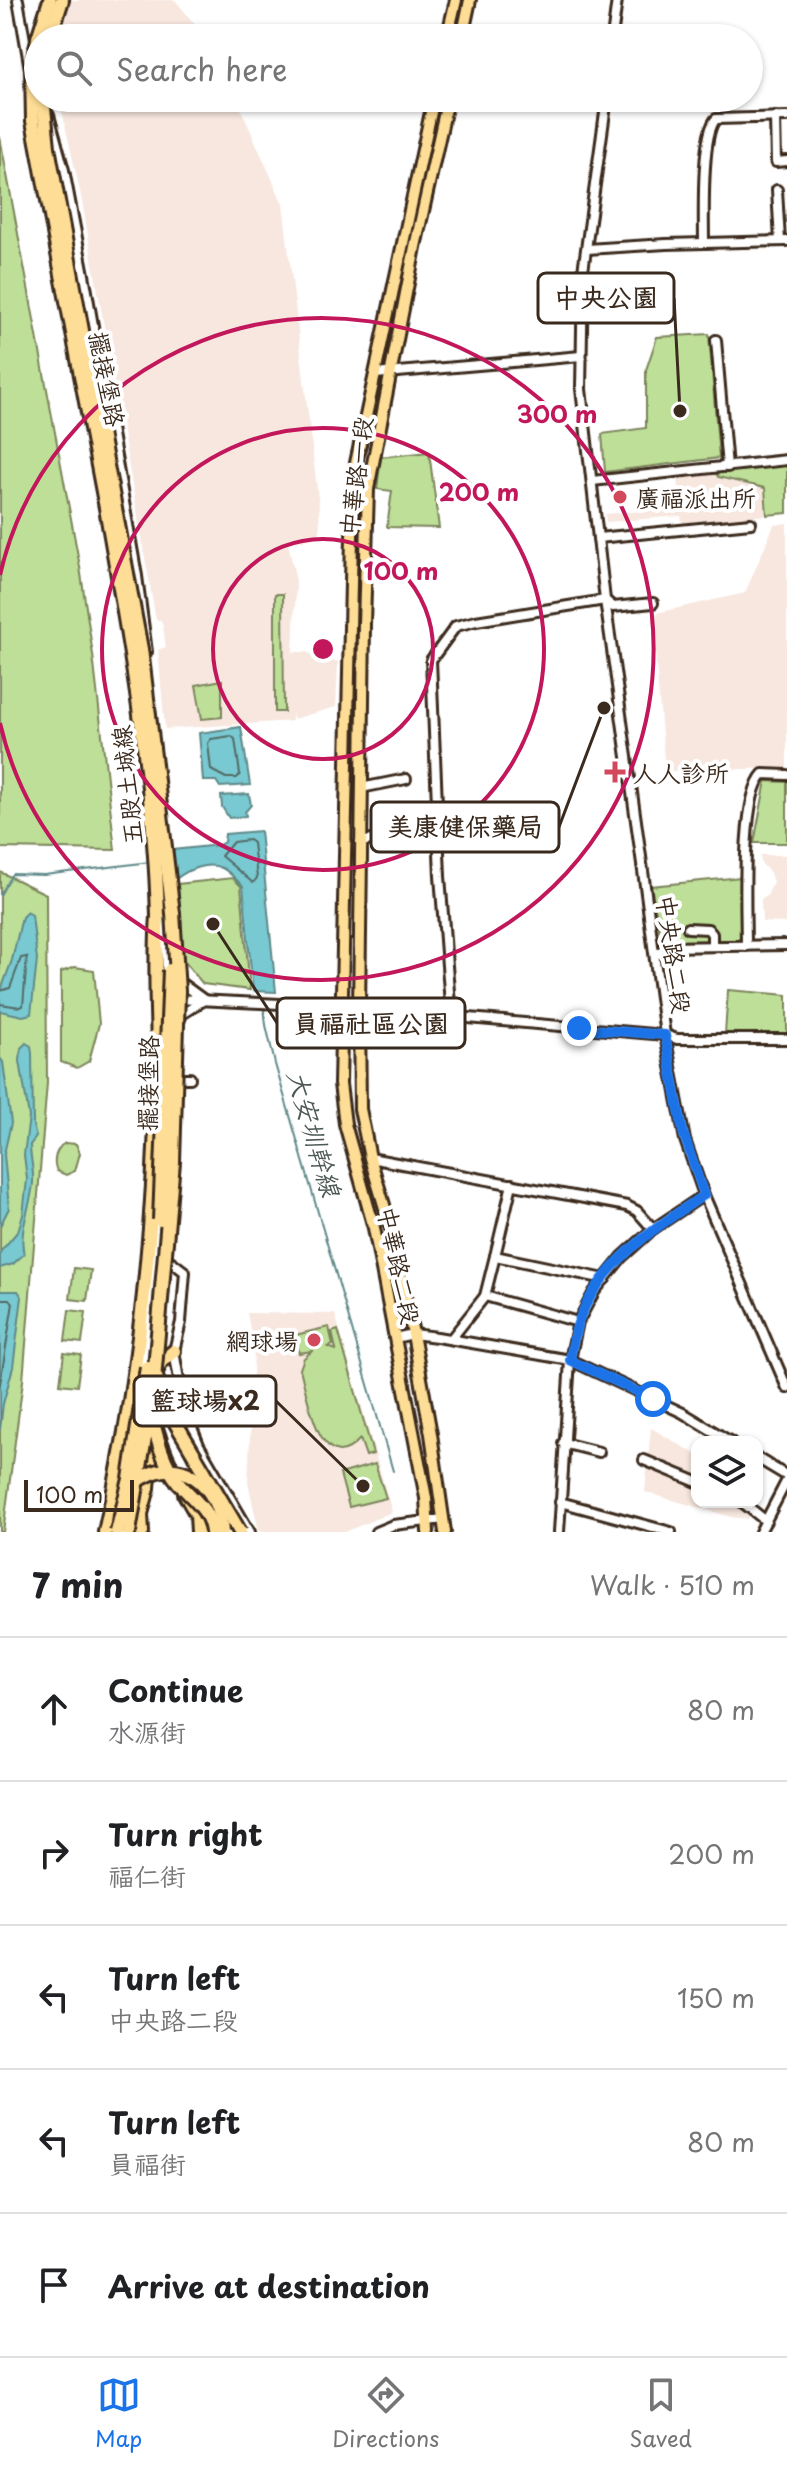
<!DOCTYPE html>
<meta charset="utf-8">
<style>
body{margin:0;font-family:"Playpen Sans","LXGW WenKai TC",sans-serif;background:#f2f2f2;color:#202124}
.controls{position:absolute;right:24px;bottom:24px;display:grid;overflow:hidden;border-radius:16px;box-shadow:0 2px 6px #0004}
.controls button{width:72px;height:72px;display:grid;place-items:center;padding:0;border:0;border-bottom:2px solid #e0e0e0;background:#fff;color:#202124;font:40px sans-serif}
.scale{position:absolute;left:24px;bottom:20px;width:110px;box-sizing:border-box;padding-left:8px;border:4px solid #3b2a1e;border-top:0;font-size:22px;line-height:28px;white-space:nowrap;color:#3b2a1e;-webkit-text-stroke:6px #fff;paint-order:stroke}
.stop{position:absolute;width:24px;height:24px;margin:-18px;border:6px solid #1a73e8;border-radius:50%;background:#fff}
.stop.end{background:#1a73e8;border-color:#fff;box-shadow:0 2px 8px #0008}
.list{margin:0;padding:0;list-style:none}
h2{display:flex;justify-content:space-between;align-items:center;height:104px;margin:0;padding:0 32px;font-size:34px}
h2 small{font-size:26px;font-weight:400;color:#757577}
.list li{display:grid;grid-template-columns:52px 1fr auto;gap:24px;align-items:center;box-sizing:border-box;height:144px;padding:0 32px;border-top:2px solid #e0e0e0}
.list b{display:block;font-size:30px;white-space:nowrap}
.list p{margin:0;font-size:26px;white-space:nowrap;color:#757577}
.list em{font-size:26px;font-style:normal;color:#757577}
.icon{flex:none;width:44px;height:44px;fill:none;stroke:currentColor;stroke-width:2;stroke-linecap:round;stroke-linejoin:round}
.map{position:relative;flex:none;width:787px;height:1532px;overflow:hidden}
.search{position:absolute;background:#fff;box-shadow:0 2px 6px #0004;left:24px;right:24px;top:24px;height:88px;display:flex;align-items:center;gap:20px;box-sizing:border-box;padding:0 28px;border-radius:44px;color:#757577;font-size:30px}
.sheet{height:824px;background:#fff}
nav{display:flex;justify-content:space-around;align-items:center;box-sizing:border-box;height:112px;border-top:2px solid #e0e0e0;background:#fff;font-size:22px;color:#757577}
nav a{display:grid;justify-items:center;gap:4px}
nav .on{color:#1a73e8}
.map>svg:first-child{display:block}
</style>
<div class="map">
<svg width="787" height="1532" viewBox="0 0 787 1532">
<rect width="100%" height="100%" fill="#fff"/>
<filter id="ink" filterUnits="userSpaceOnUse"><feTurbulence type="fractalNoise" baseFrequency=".0125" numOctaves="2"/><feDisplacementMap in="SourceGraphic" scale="16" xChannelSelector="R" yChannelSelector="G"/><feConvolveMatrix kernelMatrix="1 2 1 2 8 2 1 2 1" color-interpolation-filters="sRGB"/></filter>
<g filter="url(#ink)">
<!-- built -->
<g fill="#f7e7df">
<polygon points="38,0 175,0 206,38 46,38"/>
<polygon points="59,98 236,98 283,204 319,506 320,537 288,543 296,581 293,652 305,652 338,662 336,707 293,719 292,710 292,721 165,729 158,650 166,647 163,627 161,620 156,620 81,196"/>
<polygon points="716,473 718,477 765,488 767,515 682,523 681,516 606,522 605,514 680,508 678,477"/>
<polygon points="787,523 787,768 665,771 652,614 745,593 774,525"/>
<polygon points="760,855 787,855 787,923 762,922 761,899 767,896 773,882 770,873 761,863"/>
<polygon points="247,1313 335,1314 392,1512 345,1532 259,1532 248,1482 254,1350"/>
<polygon points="651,1428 697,1455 697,1502 757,1502 757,1490 764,1494 747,1519 731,1517 645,1492"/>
</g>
<!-- green -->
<g fill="#bedf98" stroke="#7c845b" stroke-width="2">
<polygon points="0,137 80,567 93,655 115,850 0,848"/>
<polygon points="709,334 719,458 605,472 602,434 646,428 646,370 657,337"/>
<polygon points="429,452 439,528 387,527 392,491 377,489 381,457"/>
<polygon points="787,465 787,513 767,515 765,488 718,477 716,473"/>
<polygon points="275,594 283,594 284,712 275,712"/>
<polygon points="222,680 222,717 202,719 196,685"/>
<polygon points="766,781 787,782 787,843 754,843"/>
<polygon points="0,872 46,894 47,1083 23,1381 3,1532 0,1532"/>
<polygon points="741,877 743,935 738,940 669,943 661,939 651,886"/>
<polygon points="233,878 241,886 250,990 203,984 184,961 178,884"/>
<polygon points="75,967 94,970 99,1024 89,1061 77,1068 61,1062 61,972"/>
<polygon points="728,990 787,995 787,1035 725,1034"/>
<path d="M65 1143 76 1144 80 1153 75 1171 66 1175 57 1171C52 1161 56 1148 65 1143Z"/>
<polygon points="74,1268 91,1270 87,1301 70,1299"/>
<polygon points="69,1310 86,1312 82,1343 65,1341"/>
<path d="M329 1327 333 1345 328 1347 336 1350 332 1332 338 1330 373 1454 366 1456 360 1439C320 1483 307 1393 300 1369L304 1358 312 1351 299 1353 295 1335Z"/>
<polygon points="64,1353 81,1355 77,1386 60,1384"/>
<polygon points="375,1464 386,1498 349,1507 340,1474"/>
</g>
<!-- water -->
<g fill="#78c9d1" stroke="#608989" stroke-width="2">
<polygon points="241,727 250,785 220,787 216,781 203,781 199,733"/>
<polygon points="249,794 251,805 245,812 246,816 229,818 222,807 221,796"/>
<path d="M260 831 276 992 253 991 243 886C237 881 229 871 222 868 207 861 187 870 176 879L173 850 219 845 224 842 225 834Z"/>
<polygon points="27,912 32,915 37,960 31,1014 23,1016 0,1011 0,993 12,960 22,917"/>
<path d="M26 1043 31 1046 32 1054 33 1125 36 1137 30 1145C30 1158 34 1169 33 1183 31 1207 18 1231 24 1254L13 1264 0 1268V1252L18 1231 23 1215 27 1179 24 1155 29 1117 20 1061 21 1048Z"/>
<polygon points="0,1058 3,1062 11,1123 4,1154 9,1208 0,1226"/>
<polygon points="0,1291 18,1291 22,1297 13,1367 3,1404 0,1430"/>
</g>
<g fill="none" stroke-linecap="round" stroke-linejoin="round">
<!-- shore -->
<g stroke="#536a66" stroke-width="2">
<polygon points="231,736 235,739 240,774 237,778 226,778 211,770 208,743 211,739"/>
<polygon points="249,840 253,843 257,878 253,883 221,856 233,842"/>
<polyline points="0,991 10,988 21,958 27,957 23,1006 20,1007 0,1004"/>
<polyline points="0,1299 10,1299 13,1303 0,1384"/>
</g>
<!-- stream -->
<g stroke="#608989" stroke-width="2">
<polyline points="0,895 12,874 44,875 150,862"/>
<polyline points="264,1007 266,1025 275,1064 393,1471"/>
</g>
<!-- minor casing -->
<g stroke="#3b2a1e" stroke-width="14">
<g id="minor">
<polyline points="18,0 30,69"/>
<polyline points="612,38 617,0"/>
<polyline points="607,98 583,271 581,389 605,600 643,871 665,1035 685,1140 704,1195 787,1388"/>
<polyline points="49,115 64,170 85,280 137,576 147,652"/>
<polyline points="775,117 776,162 787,161"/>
<polyline points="777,190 780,241"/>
<path d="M704 243C704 218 701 134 716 119L787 117"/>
<polyline points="587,249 666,244 787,241"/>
<polyline points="716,340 727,467"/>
<polyline points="375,374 581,356"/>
<polyline points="592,481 787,460"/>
<polyline points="598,538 751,523"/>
<polyline points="361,788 406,779"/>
<polyline points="360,842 438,829"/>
<polyline points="163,871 167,973"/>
<polyline points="688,928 708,929 712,934 712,946"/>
<path d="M746 946C746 911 740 798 763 774L787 775"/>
<polyline points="655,956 666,947 787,945"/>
<polyline points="178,981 204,1000 182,1014 179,1022"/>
<polyline points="176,999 341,1007 665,1035 677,1039 787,1039"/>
<polyline points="451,1017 440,876 431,660 456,626 476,621 605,600 613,607 653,603"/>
<polyline points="173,1078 190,1078"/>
<polyline points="370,1158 627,1206 637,1211 653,1229"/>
<polyline points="512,1184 495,1256 605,1279"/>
<polyline points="495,1256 485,1296 578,1322"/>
<polyline points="161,1260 172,1262 185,1272 181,1322 174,1351 184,1408 199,1445 250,1532"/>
<polyline points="395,1338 413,1334 437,1337 570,1360 683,1413 731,1442"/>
<polyline points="451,1339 485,1296"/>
<polyline points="143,1372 160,1219"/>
<path d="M165 1411C175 1453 188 1473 212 1508"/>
<polyline points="563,1443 599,1452"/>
<polyline points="757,1458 787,1476"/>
<polyline points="644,1460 697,1482"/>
<polyline points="560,1502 671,1532"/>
<polyline points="742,1502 766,1521"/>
<polyline points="376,1532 393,1525 444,1519"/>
<polyline points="559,1532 570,1360 578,1322 594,1292 622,1257 653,1229 704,1195"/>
<polyline points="760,1532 787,1480"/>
</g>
</g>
<!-- major casing -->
<g stroke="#3b2a1e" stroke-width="16">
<g id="major">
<polyline points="447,38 456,0"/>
<polyline points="462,38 470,0"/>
<polyline points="428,1532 426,1498 395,1338 374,1228 345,1124 340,1084 353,491 356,463 434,98"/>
<polyline points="445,1532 431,1434 413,1334 393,1235 370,1158 360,1109 359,1009 364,624 368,489 415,247 448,98"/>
</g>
</g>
<!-- highway casing -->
<g stroke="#3b2a1e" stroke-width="18">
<g id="highway">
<polyline points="38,38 50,0"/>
<polyline points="50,38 62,0"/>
<polyline points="155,1374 161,1362 174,1351"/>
<polyline points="185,1494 197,1515 198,1532"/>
<path d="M105 1532C140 1379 155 1220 158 1062 158 1014 154 965 158 916"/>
<polyline points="142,1532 141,1514 148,1488 153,1428"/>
</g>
</g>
<!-- minor -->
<use href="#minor" stroke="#fff" stroke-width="8"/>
<!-- major -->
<use href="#major" stroke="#fedd96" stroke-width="10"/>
<!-- highway -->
<use href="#highway" stroke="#fedd96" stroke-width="12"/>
<!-- highway-bridge casing -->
<g stroke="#3b2a1e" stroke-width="18" stroke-linecap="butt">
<g id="highway-bridge">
<path d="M38 39 32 69 33 121C58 250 82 379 106 508 130 643 154 779 158 916"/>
<polyline points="43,98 48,147 141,649 173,913 178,991 173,1162 153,1391 129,1532"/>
<polyline points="160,1220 170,970"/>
<polyline points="156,1377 171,1415 240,1532"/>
<path d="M152 1418C157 1439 164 1465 178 1482 192 1499 209 1508 212 1532"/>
<path d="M135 1483C178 1450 219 1483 222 1532"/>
<polyline points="117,1532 130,1479 147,1367"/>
</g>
</g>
<!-- highway-bridge -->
<use href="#highway-bridge" stroke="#fedd96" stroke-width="12"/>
</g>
</g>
<g fill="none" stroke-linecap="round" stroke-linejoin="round" filter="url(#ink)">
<!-- route -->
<path stroke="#1a73e8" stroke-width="10" d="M579 1028 665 1035 683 1132 704 1195C655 1228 599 1264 578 1323 574 1334 572 1348 570 1360L653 1399"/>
</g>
<!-- distance rings -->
<g fill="none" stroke="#c2185b" stroke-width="4">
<circle cx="323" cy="649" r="110"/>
<circle cx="323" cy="649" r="221"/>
<path d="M0 575A331 331 0 1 1 0 723"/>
</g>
<!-- markers -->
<g fill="#d1495b" stroke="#fff" stroke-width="3">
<circle cx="620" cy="497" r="8"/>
<path d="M611 760h8v8h8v8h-8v8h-8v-8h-8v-8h8z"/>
<circle cx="314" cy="1340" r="8"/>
</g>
<g text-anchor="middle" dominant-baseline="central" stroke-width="8" stroke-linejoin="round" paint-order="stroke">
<!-- street labels -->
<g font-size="24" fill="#3b2a1e" stroke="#fff">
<text transform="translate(108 379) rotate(79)">擺接堡路</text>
<text transform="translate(355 476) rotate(-83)">中華路一段</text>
<text transform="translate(126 785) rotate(-96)">五股土城線</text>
<text transform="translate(675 954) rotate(82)">中央路二段</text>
<text transform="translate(147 1083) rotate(-89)">擺接堡路</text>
<text transform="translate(400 1265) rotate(78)">中華路二段</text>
</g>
<!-- poi labels -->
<g font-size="24" fill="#3b2a1e" stroke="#fff" text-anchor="start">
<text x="636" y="497">廣福派出所</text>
<text x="633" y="772">人人診所</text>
<text x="298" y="1340" text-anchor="end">網球場</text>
</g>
<!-- water labels -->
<g font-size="26" font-style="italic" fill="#4d5a54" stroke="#fff">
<text transform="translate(315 1133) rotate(74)">大安圳幹線</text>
</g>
</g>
<circle cx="323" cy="649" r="12" fill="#c2185b" stroke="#fff" stroke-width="4"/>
<g font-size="24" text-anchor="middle" font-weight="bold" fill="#c2185b" stroke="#fff" stroke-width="8" stroke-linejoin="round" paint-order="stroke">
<text x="557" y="423">300 m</text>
<text x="479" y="501">200 m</text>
<text x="401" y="580">100 m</text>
</g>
<!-- callouts -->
<path fill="none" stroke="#3b2a1e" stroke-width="3" d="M680 411L674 298M604 708L559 827M213 924L277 1023M363 1486L276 1401"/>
<g fill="#3b2a1e" stroke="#fff" stroke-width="3">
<circle cx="680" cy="411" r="8"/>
<circle cx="604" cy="708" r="8"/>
<circle cx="213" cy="924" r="8"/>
<circle cx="363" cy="1486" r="8"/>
</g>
<g fill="#fff" stroke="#3b2a1e" stroke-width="3">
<rect x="538" y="273" width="136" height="50" rx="8"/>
<rect x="371" y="802" width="188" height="50" rx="8"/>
<rect x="277" y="998" width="188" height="50" rx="8"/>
<rect x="134" y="1376" width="142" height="50" rx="8"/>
</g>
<g font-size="26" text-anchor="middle" font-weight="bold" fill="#3b2a1e">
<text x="606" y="307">中央公園</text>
<text x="465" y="836">美康健保藥局</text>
<text x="371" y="1033">員福社區公園</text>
<text x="205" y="1410">籃球場x2</text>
</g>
</svg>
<div class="controls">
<button><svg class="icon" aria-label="layers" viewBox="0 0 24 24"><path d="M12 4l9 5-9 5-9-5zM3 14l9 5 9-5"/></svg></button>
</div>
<div class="scale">100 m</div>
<div class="stop" style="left:653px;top:1399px"></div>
<div class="stop end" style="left:579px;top:1028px"></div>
<div class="search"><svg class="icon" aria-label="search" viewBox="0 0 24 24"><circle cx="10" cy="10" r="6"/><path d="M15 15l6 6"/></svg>Search here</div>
</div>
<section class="sheet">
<h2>7 min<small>Walk · 510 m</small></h2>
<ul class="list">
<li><svg class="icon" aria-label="ahead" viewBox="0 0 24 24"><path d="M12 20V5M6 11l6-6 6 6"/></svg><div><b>Continue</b><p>水源街</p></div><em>80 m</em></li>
<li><svg class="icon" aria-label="right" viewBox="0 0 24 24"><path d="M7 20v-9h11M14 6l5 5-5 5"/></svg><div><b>Turn right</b><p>福仁街</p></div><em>200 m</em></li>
<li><svg class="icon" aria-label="left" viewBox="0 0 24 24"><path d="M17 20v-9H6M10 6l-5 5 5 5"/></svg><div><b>Turn left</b><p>中央路二段</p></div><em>150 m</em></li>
<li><svg class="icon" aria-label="left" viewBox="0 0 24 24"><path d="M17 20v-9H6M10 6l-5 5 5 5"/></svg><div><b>Turn left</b><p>員福街</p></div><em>80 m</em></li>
<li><svg class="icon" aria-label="arrive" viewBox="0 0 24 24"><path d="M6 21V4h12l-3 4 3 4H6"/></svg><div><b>Arrive at destination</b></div></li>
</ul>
</section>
<nav>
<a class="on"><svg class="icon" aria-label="map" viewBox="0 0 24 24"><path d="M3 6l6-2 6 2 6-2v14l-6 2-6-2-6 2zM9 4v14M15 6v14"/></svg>Map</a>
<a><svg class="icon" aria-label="directions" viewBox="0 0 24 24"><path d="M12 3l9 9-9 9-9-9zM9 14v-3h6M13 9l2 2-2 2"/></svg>Directions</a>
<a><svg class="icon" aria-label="saved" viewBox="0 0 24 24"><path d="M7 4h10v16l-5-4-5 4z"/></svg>Saved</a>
</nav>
